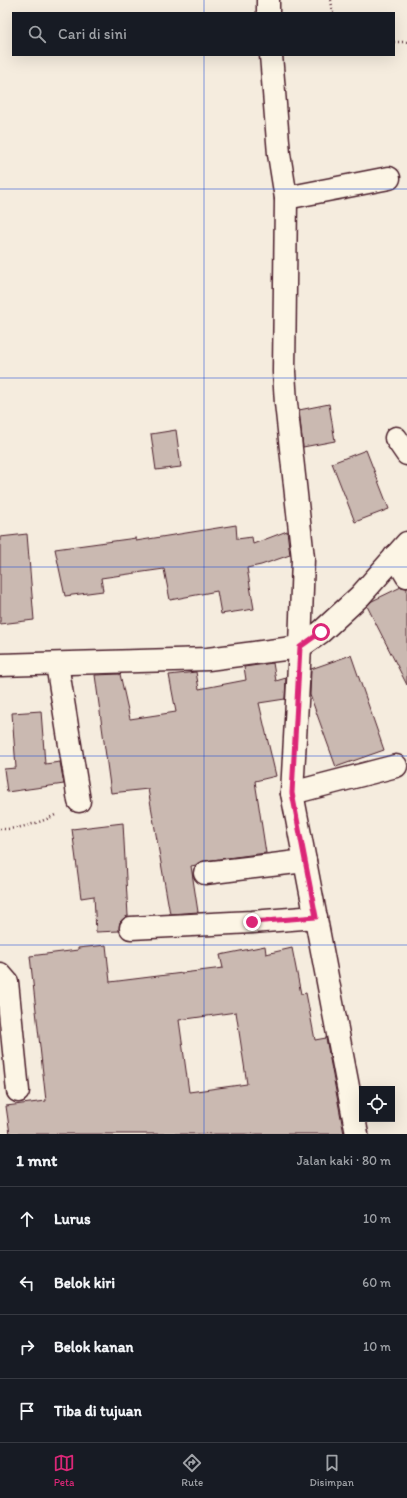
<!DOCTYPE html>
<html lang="id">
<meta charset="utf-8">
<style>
body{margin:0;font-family:Itim,sans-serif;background:#20242c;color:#f1f3f6}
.controls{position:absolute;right:12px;bottom:12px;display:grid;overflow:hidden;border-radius:0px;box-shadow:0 4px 16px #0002}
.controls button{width:36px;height:36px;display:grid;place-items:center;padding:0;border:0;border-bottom:1px solid #363941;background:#171b24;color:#f1f3f6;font:20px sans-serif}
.stop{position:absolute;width:12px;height:12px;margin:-9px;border:3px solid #db2777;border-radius:50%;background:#fff}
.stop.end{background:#db2777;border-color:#fff;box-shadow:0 1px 4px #0008}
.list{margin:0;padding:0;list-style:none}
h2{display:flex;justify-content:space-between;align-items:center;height:52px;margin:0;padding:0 16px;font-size:17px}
h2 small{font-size:13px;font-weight:400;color:#9ea1a6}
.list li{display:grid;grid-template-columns:26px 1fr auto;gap:12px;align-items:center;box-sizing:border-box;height:64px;padding:0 16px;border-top:1px solid #363941}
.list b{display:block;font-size:15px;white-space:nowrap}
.list em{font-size:13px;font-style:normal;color:#9ea1a6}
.icon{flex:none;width:22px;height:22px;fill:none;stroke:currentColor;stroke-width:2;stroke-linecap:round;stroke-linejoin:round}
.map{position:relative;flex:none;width:407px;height:1134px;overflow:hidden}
.search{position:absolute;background:#171b24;box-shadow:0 4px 16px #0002;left:12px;right:12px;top:12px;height:44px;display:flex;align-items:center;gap:10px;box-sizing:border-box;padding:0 14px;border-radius:0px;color:#9ea1a6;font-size:15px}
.sheet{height:308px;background:#171b24}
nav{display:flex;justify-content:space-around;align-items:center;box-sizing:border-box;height:56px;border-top:1px solid #363941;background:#171b24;font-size:11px;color:#9ea1a6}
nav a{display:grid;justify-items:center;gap:2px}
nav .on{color:#db2777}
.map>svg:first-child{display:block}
</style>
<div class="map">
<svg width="407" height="1134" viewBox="0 0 407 1134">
<rect width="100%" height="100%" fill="#f5ecde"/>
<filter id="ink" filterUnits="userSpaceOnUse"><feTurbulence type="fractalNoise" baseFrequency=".025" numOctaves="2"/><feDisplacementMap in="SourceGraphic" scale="8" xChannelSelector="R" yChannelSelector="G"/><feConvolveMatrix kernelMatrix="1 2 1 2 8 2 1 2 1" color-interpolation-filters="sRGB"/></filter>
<g filter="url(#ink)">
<!-- building -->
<g fill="#cab9b1" stroke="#4a1f2b" fill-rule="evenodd">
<polygon points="329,404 335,441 303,447 299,410"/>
<polygon points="176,430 181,467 156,470 151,434"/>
<polygon points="366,450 389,509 355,522 332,463"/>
<polygon points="236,525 237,539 252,537 253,544 287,531 290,555 261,565 247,568 254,609 221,614 217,591 170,600 164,569 101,578 103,591 65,596 55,549 136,538 136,541"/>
<polygon points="27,534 34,620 0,624 0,537"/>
<polygon points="401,587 407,588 407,685 367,606 372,601"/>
<polygon points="351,655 384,750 336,767 310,695 311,669"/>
<polygon points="273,663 276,681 286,678 285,699 259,703 276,776 255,781 266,853 204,861 196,865 191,866 198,912 170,914 148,789 111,793 95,675 120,674 130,719 176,712 169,675 196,672 199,689 246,680 244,667"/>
<polygon points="41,711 45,764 60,762 64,784 7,792 4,769 16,768 12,713"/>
<polygon points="123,823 128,916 124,918 120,922 119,931 96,932 94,896 81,898 72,829"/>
<path d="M106 945 110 982 223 968 220 955 265 946 266 954 292 948 301 994 306 993 315 1040 326 1038 344 1134H10L6 1106 46 1101 30 956 78 950V948ZM236 1012 247 1084 189 1092 179 1020Z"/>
</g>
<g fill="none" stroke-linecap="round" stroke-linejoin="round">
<!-- minor casing -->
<g stroke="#4a1f2b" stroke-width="25">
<g id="minor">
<polyline points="268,0 268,13"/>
<polyline points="271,55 279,154 286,198 284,372 286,403 303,558 300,647 292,793 357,1134"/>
<polyline points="286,198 389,178"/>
<polyline points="396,438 407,454"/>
<polyline points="395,556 407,576"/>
<polyline points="57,664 79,801"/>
<polyline points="0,665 208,659 300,647 321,632 360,596 407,543"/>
<polyline points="292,793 396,766"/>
<polyline points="205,873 305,861"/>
<polyline points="131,928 252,922 316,917"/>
<polyline points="0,974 7,982 18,1091"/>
</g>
</g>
<!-- path -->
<g stroke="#4a1f2b" stroke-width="2.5" stroke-dasharray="1 3" stroke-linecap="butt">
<polyline points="331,0 333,13"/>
<polyline points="394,42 407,42"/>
<path d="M0 829C17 830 43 822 57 814"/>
</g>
<!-- minor -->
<use href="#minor" stroke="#fcf5e5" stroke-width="22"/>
</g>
</g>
<g fill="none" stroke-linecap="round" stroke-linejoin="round" filter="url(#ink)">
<!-- route -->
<polyline stroke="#db2777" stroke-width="5" points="252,922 316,917 292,793 300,647 321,632"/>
</g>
<!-- grid -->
<path fill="none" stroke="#1d4ed8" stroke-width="1" stroke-opacity="0.55" d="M204 0V13M204 55V1134M0 189H407M0 378H407M0 567H407M0 756H407M0 945H407"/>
</svg>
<div class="controls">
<button><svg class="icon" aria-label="locate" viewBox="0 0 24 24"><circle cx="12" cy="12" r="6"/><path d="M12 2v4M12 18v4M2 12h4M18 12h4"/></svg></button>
</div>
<div class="stop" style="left:321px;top:632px"></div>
<div class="stop end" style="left:252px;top:922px"></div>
<div class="search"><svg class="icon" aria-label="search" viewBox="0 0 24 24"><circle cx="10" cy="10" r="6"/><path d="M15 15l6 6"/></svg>Cari di sini</div>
</div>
<section class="sheet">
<h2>1 mnt<small>Jalan kaki · 80 m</small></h2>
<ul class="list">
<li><svg class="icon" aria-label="ahead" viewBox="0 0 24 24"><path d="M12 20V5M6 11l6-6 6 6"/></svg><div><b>Lurus</b></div><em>10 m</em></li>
<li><svg class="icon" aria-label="left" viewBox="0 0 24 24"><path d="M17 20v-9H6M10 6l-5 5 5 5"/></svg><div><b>Belok kiri</b></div><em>60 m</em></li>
<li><svg class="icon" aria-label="right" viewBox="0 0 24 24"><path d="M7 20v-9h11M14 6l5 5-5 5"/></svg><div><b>Belok kanan</b></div><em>10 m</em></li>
<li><svg class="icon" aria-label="arrive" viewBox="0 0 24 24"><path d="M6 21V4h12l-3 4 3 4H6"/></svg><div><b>Tiba di tujuan</b></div></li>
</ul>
</section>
<nav>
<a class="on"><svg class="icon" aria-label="map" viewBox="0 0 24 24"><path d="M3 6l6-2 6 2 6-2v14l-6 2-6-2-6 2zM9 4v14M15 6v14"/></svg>Peta</a>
<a><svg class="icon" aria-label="directions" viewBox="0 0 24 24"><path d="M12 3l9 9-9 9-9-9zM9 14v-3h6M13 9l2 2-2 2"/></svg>Rute</a>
<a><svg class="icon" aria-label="saved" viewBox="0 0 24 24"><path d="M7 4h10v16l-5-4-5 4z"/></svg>Disimpan</a>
</nav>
